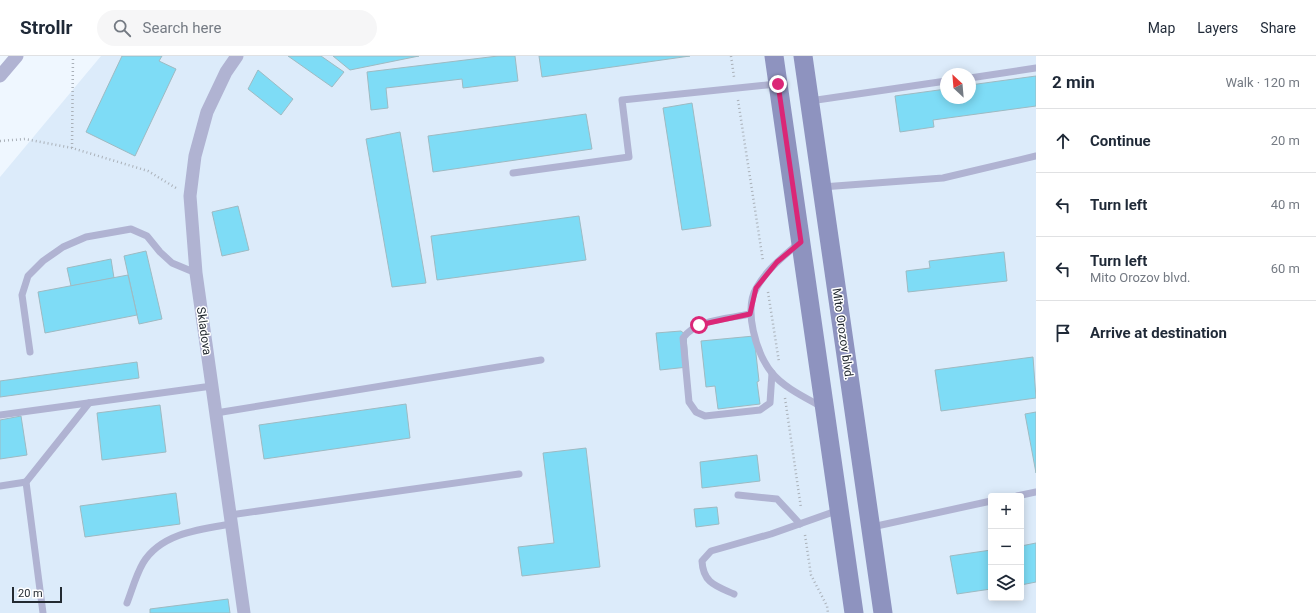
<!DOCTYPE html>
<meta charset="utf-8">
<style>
body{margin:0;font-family:Roboto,sans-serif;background:#f6f6f7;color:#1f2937}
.controls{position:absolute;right:12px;bottom:12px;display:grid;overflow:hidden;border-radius:4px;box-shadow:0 2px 10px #0003}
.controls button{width:36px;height:36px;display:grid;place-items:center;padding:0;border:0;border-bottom:1px solid #e0e1e3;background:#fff;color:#1f2937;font:20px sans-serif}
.compass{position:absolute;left:940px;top:12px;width:36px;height:36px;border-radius:50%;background:#fff;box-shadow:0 2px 10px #0003;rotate:334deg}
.scale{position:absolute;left:12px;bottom:10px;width:50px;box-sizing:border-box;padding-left:4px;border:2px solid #232a31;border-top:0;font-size:11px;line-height:14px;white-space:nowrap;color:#232a31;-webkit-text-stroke:3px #fff;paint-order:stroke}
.stop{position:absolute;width:12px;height:12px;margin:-9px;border:3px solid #db2777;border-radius:50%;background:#fff}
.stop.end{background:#db2777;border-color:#fff;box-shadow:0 1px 4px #0008}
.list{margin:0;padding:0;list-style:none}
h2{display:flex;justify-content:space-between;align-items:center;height:52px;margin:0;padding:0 16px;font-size:17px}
h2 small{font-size:13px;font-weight:400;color:#747a83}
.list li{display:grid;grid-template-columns:26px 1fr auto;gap:12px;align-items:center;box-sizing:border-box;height:64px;padding:0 16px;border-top:1px solid #e0e1e3}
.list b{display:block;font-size:15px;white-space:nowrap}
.list p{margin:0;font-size:13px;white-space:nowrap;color:#747a83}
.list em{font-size:13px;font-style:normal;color:#747a83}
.icon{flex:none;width:22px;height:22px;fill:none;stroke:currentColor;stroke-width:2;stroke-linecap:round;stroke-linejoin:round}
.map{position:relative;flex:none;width:1036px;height:557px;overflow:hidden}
header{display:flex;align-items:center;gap:24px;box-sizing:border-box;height:56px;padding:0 20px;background:#fff;border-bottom:1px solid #e0e1e3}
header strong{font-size:19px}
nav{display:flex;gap:22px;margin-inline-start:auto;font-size:14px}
.search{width:280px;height:36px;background:#f6f6f7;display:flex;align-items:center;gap:10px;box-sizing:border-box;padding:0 14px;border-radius:22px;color:#747a83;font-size:15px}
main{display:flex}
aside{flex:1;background:#fff}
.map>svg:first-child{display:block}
</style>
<header>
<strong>Strollr</strong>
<div class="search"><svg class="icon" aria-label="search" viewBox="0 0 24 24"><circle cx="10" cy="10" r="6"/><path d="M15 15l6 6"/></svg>Search here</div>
<nav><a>Map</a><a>Layers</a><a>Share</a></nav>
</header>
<main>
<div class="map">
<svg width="1036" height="557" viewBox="0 0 1036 557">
<rect width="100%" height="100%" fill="#eff7ff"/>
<!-- built -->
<path fill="#dcebfa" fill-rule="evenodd" d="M101 0H1036V557H0V121ZM946 18H970V42H946ZM991 440H1021V542H991Z"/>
<!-- building -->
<g fill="#7edcf6" stroke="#9ebac2">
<polygon points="122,0 162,0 159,5 176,13 135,100 86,76"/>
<polygon points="288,0 321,0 344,16 332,31"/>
<polygon points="333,0 419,0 350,14"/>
<polygon points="498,0 515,0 518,25 463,32 462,23 386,32 388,52 371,54 367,16"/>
<polygon points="539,0 690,0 542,21"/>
<polygon points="258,14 293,43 281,59 248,33"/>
<polygon points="1036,20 1036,50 933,64 934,71 900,76 895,40 946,33 946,42 970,42 970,29"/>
<polygon points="692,47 711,170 682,174 663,52"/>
<polygon points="586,58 592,93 433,116 428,80"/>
<polygon points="400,76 426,227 392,231 366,83"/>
<polygon points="238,150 249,194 222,200 212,156"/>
<polygon points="579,160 586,204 437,224 431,180"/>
<polygon points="146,195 162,263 139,268 124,200"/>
<polygon points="1004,196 1007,225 908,236 906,215 930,212 929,205"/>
<polygon points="111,203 114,222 71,230 67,212"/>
<polygon points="128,219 137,259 45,277 38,236"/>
<polygon points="681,275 686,279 688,311 660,314 656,277"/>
<polygon points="754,280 759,325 757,326 760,348 718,353 715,330 706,331 701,285"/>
<polygon points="1033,301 1036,342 941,355 935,314"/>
<polygon points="137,306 139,322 0,341 0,325"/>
<polygon points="406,348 410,382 264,403 259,369"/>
<polygon points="160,349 166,396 102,404 97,357"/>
<polygon points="1036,356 1036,417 1025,358"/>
<polygon points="21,360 27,399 0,403 0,364"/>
<polygon points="586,392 600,511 522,520 518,491 554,487 543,397"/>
<polygon points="757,399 760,425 702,432 700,406"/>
<polygon points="176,437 180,468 85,481 80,450"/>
<polygon points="717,451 719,468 696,471 694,453"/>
<polygon points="1036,487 1036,526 1021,529 1021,490"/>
<polygon points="991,494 991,533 957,538 950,500"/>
<polygon points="228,543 230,557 150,557 150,553"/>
</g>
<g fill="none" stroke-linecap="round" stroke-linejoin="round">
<!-- path -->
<g stroke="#aab1b9" stroke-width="2.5" stroke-dasharray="1 3" stroke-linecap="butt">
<polyline points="731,0 734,21"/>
<polyline points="738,44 763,205"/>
<polyline points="0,85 25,83 72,92 148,115 176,132"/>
<polyline points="72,92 73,0"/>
<polyline points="768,236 779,306"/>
<polyline points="785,342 801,452"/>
<polyline points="805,479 811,519 827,550 828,557"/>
</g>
<!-- lane -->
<g stroke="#b0b3d2" stroke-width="7">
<polyline points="970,22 1036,12"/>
<polyline points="810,45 946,25"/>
<polyline points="513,117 629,101 622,44 777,28"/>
<polyline points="822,131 943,122 1036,100"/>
<path d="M799 187C784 200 767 213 757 231 743 253 756 297 772 317 783 331 806 342 822 351"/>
<path d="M750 258C727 263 697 263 683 282L689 346 696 356 705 360 760 354 770 347 772 317"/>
<polyline points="30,296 22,239 28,220 43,205 63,191 86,181 131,173 147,180 160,196 172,207 196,217"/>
<polyline points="216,357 541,304"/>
<polyline points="0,359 212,330"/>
<polyline points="0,430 26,426"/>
<polyline points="738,439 777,443 800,468"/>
<polyline points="1017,440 1036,436"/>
<polyline points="230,459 519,418"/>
<polyline points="872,471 991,445"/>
<path d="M734 538C716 530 703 527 702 505L711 495 771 478 839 454"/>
<path d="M127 547C132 534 136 519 143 507 161 477 201 473 231 468"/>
<polyline points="43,557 26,426 89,347"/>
</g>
<!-- street -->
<g stroke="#b0b3d2" stroke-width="13">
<polyline points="237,0 226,16 207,56 195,100 190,140 196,217 244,557"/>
<polyline points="0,20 17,0"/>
</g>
<!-- secondary -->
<g stroke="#8e93bf" stroke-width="19">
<polyline points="774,0 854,557"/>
<polyline points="803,0 883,557"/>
</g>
</g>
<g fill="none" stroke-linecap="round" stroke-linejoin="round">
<!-- route -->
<polyline stroke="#db2777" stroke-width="5" points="699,269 750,258 756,232 777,206 801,186 778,28"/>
</g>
<g text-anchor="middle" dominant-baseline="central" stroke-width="3" stroke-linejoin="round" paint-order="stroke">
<!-- street labels -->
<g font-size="12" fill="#232a31" stroke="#fff">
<text transform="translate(204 275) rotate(82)">Skladova</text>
<text transform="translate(843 278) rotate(82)">Mito Orozov blvd.</text>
</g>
</g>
</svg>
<div class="controls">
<button>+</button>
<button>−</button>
<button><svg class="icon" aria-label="layers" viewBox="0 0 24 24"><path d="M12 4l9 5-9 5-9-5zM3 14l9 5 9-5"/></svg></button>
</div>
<svg class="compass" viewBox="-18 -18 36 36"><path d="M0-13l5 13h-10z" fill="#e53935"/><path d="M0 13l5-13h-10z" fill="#747a83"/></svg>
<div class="scale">20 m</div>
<div class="stop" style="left:699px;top:269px"></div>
<div class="stop end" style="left:778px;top:28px"></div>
</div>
<aside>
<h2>2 min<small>Walk · 120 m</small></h2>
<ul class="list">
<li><svg class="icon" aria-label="ahead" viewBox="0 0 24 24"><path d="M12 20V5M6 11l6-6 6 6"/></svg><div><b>Continue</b></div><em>20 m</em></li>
<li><svg class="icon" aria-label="left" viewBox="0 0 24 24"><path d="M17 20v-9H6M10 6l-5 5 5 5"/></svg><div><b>Turn left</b></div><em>40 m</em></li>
<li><svg class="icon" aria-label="left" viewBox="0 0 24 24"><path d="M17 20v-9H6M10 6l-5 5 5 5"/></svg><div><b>Turn left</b><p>Mito Orozov blvd.</p></div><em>60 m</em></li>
<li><svg class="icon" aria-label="arrive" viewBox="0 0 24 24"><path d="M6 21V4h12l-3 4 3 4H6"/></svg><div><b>Arrive at destination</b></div></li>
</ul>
</aside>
</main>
